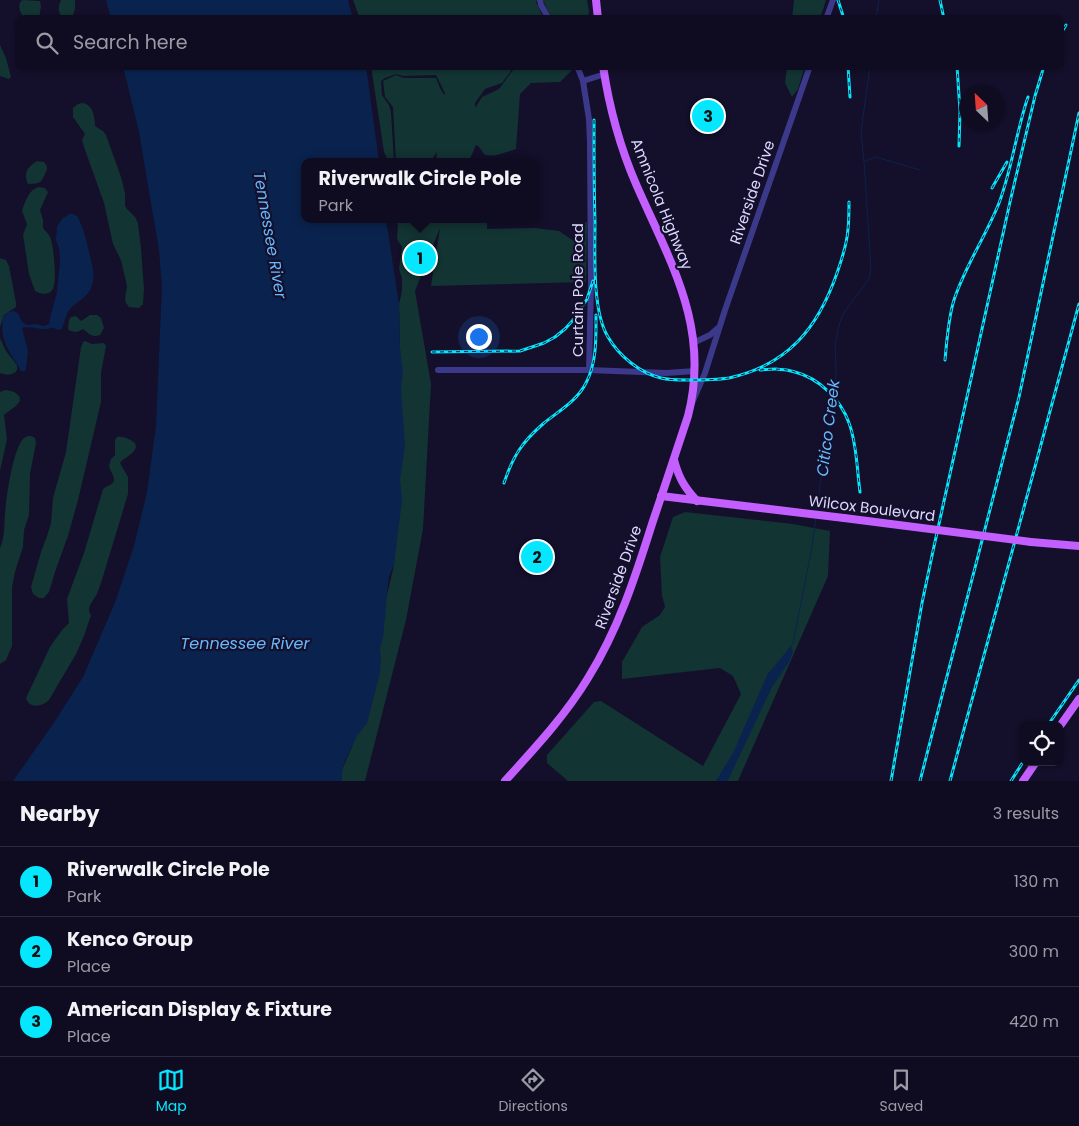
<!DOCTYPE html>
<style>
body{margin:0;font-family:Poppins,sans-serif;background:#181429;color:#f1f3f6}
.controls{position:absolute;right:15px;bottom:15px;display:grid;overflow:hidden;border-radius:10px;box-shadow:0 1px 4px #0004}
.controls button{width:45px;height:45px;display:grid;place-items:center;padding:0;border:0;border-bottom:1px solid #2f2b3e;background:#0f0b20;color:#f1f3f6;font:25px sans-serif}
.compass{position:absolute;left:959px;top:85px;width:45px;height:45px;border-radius:50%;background:#0f0b20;box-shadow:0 1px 4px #0004;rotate:335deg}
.you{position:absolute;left:478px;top:336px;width:18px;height:18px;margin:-12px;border:4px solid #fff;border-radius:50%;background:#1a73e8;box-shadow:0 0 0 8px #1a73e833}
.badge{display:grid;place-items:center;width:32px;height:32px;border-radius:50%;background:#04e7ff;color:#111;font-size:16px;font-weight:700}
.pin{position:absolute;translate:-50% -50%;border:2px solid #fff;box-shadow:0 1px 5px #0006}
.popup{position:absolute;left:301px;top:158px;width:238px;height:65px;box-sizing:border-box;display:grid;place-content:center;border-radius:10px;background:#0f0b20;filter:drop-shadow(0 1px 4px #0005);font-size:16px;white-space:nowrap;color:#9b9ba5}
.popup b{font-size:19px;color:#f1f3f6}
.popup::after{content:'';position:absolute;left:50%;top:100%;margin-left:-10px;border:10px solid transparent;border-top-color:#0f0b20}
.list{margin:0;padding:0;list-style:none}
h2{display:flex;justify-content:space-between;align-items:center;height:65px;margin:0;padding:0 20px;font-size:21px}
h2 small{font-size:16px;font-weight:400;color:#9b9ba5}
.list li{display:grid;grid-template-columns:32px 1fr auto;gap:15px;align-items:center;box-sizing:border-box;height:70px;padding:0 20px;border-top:1px solid #2f2b3e}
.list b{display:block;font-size:19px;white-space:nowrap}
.list p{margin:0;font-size:16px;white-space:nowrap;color:#9b9ba5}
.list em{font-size:16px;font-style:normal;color:#9b9ba5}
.icon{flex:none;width:28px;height:28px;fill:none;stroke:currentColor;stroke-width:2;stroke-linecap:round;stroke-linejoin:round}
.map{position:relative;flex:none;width:1079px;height:781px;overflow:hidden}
.search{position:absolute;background:#0f0b20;box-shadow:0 1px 4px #0004;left:15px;right:15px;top:15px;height:55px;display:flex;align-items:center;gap:12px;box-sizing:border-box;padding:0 18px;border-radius:10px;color:#9b9ba5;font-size:19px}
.sheet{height:275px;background:#0f0b20}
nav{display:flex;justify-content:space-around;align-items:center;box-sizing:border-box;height:70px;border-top:1px solid #2f2b3e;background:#0f0b20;font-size:14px;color:#9b9ba5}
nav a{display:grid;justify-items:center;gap:2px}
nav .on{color:#04e7ff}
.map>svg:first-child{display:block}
</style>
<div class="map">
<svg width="1079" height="781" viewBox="0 0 1079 781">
<rect width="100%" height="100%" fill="#140f2a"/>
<!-- green -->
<g fill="#123433">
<path d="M22 0 40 1 41 6 39 19H24C21 12 16 6 22 0Z"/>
<path d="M61 0H75V9L73 15 75 19C72 19 69 20 66 19 57 16 58 6 61 0Z"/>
<polygon points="353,0 537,0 536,2 544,19 360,19"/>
<polygon points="543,0 587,0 589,11 588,19 553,19 547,9"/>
<polygon points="794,0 826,0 820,19 792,19"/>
<polygon points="0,45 6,58 11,77 9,79 0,76"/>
<path d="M371 66H512L511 71 502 83 485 89 475 103V108L482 97 499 89 516 66H570L572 70 560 82 531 83 520 94 516 149C509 151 491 159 484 154 481 151 481 147 476 145L469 161 471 162H436L437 152 430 162H396L393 107 385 97 383 81 396 75 404 78H436L440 88 444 95 445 93 436 75 403 76 396 74 385 78 381 81 382 95 389 105 391 112 394 162H389L384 152Z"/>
<polygon points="787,66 805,66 798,89 792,97 785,83"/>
<path d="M82 103C93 104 95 117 95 126L103 131 106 135 121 177 125 193V206L127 209 135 217 138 223 141 248 144 289 143 304 139 308 129 307 126 303 125 299 127 286 121 260 113 244 104 203 84 147 82 140 85 134 73 117V108L78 104Z"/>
<path d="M37 161 44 162 47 166C47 173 48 167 45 174 40 185 39 183 28 184 23 174 27 167 37 161Z"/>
<path d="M39 187 45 188 48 192 40 210 43 220V228C45 231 49 234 50 237 54 246 57 281 53 289 49 296 40 294 35 291L29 274 26 254 23 235 27 224 22 211C25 202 29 189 39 187Z"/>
<polygon points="395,219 487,219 487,229 535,228 559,231 577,243 579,224 587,222 586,282 431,286 440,228 415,291 431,384 423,529 406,620 365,781 337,781 352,747 394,565 401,388 399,304 402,291 402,278 399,269 402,247 397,239 398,226"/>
<polygon points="0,258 6,260 9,266 16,303 16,307 4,315 0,327"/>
<path d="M90 315H97L101 318 104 328 100 335C91 338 89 333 83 329L77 332 70 331 68 329 69 320 71 317 76 316 81 321Z"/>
<path d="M0 338 6 351 17 365V370C13 376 6 375 0 373Z"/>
<polygon points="85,341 92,344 104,343 106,346 101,373 101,402 78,500 68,536 55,572 49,592 44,598 39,598 33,594 31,587 41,552 47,536 51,523 53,498 66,452 81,347 83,342"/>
<path d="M5 390C9 390 13 391 17 394 27 402 9 410 4 415L7 439 0 471V392Z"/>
<path d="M31 436 35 438 36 443 30 474 29 515 24 530 23 547 15 572 12 587V646L6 660 0 664V548C5 537 4 525 5 513 6 499 13 447 24 438 27 436 28 436 31 436Z"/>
<path d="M117 437C123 436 130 439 135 443L136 447C134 455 124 457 120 463L128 477V494L101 583 97 594 90 605 89 610 91 616 90 618 84 636 76 654 49 700C42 707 29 709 26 698L50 647 62 630 69 623 67 599 84 553 103 489C105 487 107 486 110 485 119 480 110 472 109 466L111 459 115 455V440Z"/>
<polygon points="685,512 793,524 830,531 828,576 738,781 568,781 547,763 547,755 594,702 601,701 703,766 741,694 733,676 720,668 622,679 622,662 642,627 660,615 665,607 662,596 660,557 673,517"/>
</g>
<!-- water -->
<g fill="#0a234e">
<polygon points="106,0 348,0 353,19 111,19"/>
<polygon points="123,66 366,66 379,162 305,162 305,219 386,219 399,304 400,350 403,372 401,388 405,445 400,480 402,500 394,565 389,576 383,638 380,648 381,659 380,673 367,723 357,736 344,763 342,773 342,781 13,781 53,724 83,677 116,600 134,546 147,492 156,426 162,286 159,250 139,132"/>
<path d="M69 214H73L77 216C85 230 86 241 90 256 93 268 96 279 90 290 86 298 76 302 70 309 65 315 65 323 61 330 58 330 56 329 53 328 47 327 51 330 44 329 36 329 31 326 22 328L28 351 26 368 25 371H21C19 368 18 365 15 361 6 347 0 337 3 318 5 315 8 312 12 311 21 311 19 321 25 324 29 326 32 324 36 324 38 324 42 326 44 326L49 324 50 318 57 292 60 261 59 248 56 240 57 227 62 219Z"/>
<polygon points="791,646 793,652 789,662 772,687 729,778 727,781 716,781 734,751 767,675"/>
</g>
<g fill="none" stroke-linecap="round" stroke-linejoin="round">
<!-- stream -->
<g stroke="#0a234e" stroke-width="1">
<polyline points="876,19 879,0"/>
<polyline points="865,161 876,157 920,170"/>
<polyline points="817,510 823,461 835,398 836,368 835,344 840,322 845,311 869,279 871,269 864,161 861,132 870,66"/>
<polyline points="790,648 793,643 812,547 816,517"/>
</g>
<!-- minor -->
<g stroke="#3c398a" stroke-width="6">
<polyline points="540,0 541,5 549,19"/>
<polyline points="826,19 833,0"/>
<polyline points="577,66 583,81"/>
<polyline points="693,343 710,335 718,328"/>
<polyline points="438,370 589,370 666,373 695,371"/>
<polyline points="589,370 591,286 590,143 589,119 583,81 605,74"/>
<polyline points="692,403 705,373 725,310 810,66"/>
</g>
<!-- major -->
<g stroke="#c35fff" stroke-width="8">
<polyline points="596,0 598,19"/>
<path d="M674 460C679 478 684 487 697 501"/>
<polyline points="661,496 844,518"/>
<polyline points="1031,542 1079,546"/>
<polyline points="1060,726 1079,699"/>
<path d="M505 781C535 748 565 716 588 678 618 630 635 578 652 524 664 488 676 453 688 416 711 327 670 262 636 184 620 147 609 106 603 66"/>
<polyline points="1023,781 1036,762"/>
</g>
<!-- rail casing -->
<g stroke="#04e7ff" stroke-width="3">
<g id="rail">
<polyline points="838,0 844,19"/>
<polyline points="940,0 944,19"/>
<polyline points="1060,35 1066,25"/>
<polyline points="848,66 850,97"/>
<polyline points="957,66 960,111 959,146"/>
<path d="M594 120C594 154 594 188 595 222 595 254 592 311 608 337 619 356 640 373 661 378 669 380 679 380 687 380 701 380 716 380 729 378 788 365 818 328 837 273 842 259 847 244 848 229 849 220 849 211 849 202"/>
<polyline points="992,188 1007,162"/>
<polyline points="432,352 520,351 544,343 555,337 565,329 574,319 587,299 593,281"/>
<path d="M945 360C947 340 948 319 954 300 965 266 986 236 999 203 1012 169 1016 132 1028 97"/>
<path d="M760 370C772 369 783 368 795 372 819 378 841 400 849 423 857 444 857 471 860 492"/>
<path d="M504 483C513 456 522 442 544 423 559 411 577 401 586 383 597 362 596 338 596 315"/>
<polyline points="1048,725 1079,680"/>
<polyline points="891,781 922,603 933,551 1010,202 1035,96 1044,66"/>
<polyline points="920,781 1019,397 1079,113"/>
<polyline points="950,781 1079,304"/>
<polyline points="1011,781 1023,762"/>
</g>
</g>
<!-- rail -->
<use href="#rail" stroke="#140f2a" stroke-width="1" stroke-dasharray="4" stroke-linecap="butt"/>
<!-- major-bridge -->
<polyline stroke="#c35fff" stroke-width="8" points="844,518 1031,542"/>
</g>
<g text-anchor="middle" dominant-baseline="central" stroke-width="4.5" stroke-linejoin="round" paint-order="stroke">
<!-- street labels -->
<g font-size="15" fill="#dcd8ff" stroke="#140f2a">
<text transform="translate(752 192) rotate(-71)">Riverside Drive</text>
<text transform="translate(662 204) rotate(68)">Amnicola Highway</text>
<text transform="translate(577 290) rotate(-90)">Curtain Pole Road</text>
<text transform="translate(872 508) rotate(7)">Wilcox Boulevard</text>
<text transform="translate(618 577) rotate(-70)">Riverside Drive</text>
</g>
<!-- water labels -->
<g font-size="16" font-style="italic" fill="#66b9ff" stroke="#140f2a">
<text transform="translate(270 235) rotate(80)">Tennessee River</text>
<text transform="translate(828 428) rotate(-83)">Citico Creek</text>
<text x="245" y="643">Tennessee River</text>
</g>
</g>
</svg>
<div class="controls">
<button><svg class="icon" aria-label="locate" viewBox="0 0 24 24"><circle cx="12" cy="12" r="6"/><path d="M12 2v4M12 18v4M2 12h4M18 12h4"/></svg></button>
</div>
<svg class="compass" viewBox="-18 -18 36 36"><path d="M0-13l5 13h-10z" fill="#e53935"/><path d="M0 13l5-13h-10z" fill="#9b9ba5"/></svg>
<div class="you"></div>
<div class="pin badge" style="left:420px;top:258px">1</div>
<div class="popup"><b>Riverwalk Circle Pole</b>Park</div>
<div class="pin badge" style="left:537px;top:557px">2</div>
<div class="pin badge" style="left:708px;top:116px">3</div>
<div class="search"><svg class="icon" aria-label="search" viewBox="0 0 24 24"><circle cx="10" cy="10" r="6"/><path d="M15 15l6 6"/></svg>Search here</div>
</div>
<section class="sheet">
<h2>Nearby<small>3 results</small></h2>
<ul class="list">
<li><span class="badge">1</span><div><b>Riverwalk Circle Pole</b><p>Park</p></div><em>130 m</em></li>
<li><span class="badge">2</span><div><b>Kenco Group</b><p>Place</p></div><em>300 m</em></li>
<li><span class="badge">3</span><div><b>American Display &amp; Fixture</b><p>Place</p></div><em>420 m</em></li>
</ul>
</section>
<nav>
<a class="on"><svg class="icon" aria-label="map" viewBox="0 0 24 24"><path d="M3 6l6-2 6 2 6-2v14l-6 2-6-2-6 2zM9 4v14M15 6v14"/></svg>Map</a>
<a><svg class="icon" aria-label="directions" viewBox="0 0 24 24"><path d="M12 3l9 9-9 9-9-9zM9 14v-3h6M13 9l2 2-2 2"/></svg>Directions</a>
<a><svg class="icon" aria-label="saved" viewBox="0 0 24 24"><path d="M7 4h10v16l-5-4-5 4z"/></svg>Saved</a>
</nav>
